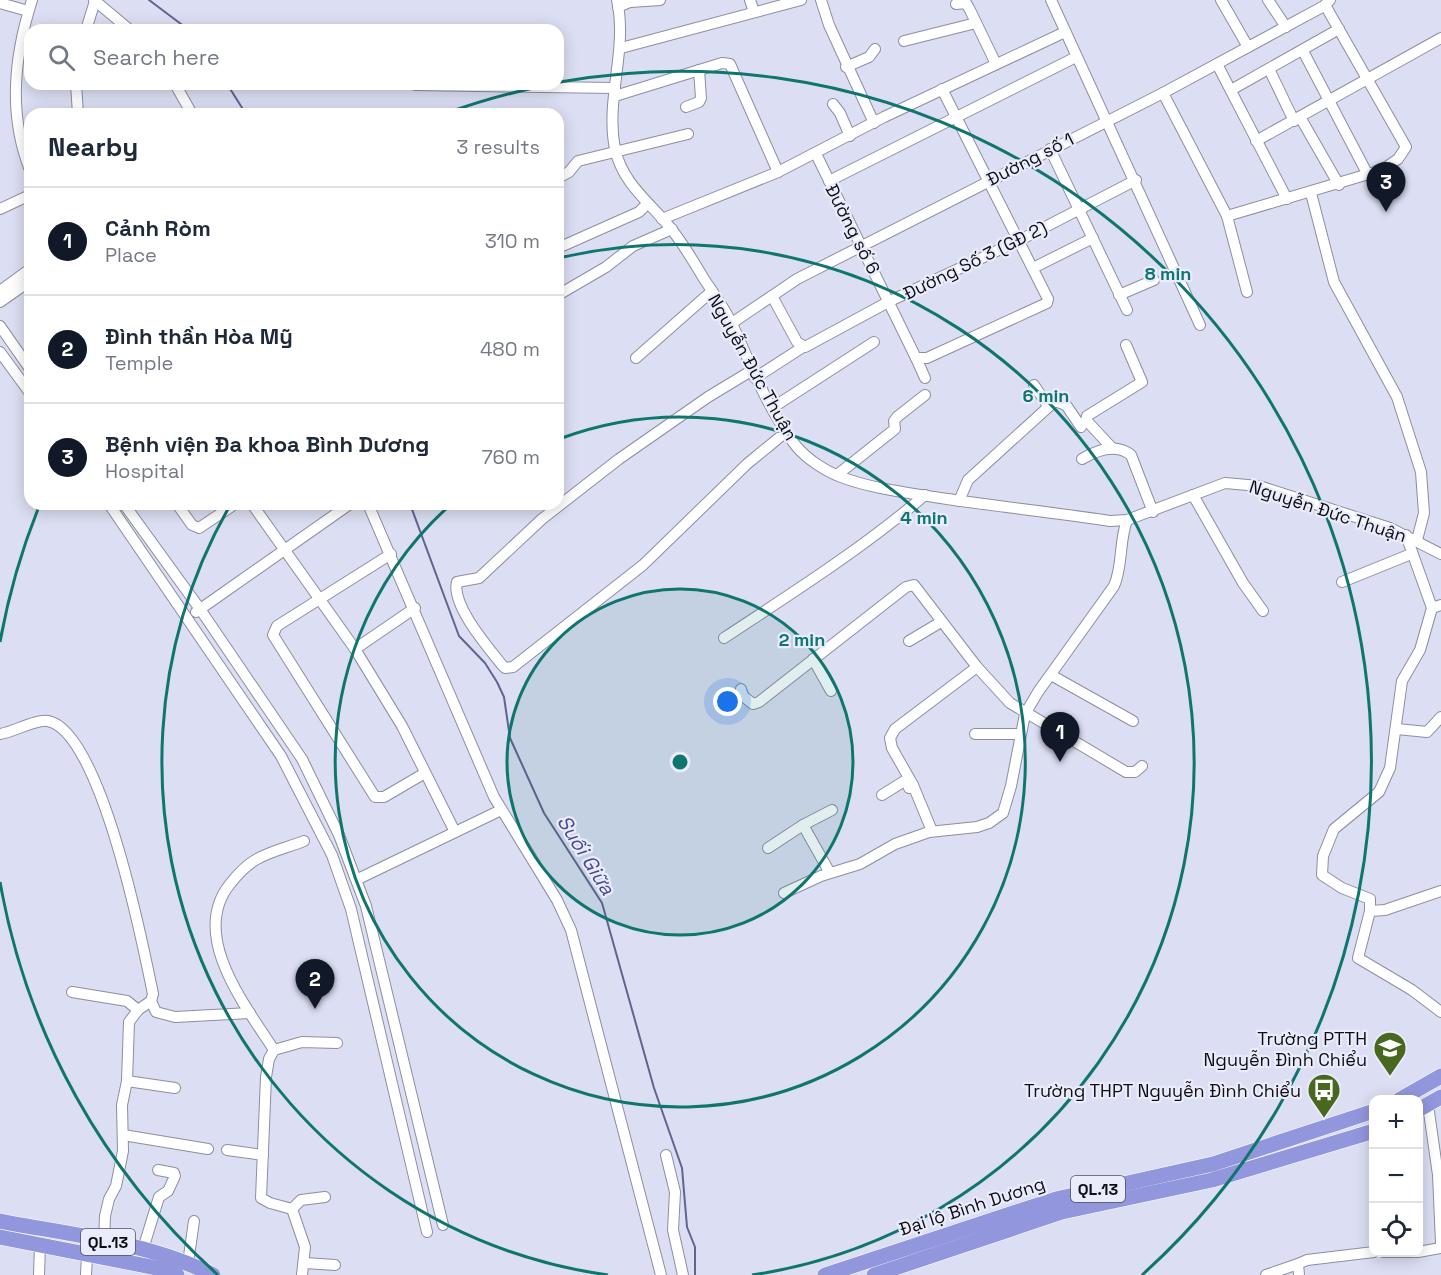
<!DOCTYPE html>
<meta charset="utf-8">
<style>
body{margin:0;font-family:"Space Grotesk",sans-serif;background:#f2f2f3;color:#1f2937}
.controls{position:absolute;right:18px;bottom:18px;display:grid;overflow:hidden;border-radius:12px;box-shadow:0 3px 15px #0003}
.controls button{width:54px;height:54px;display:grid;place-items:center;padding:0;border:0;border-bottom:2px solid #e0e1e3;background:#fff;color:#1f2937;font:30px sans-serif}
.you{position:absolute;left:728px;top:702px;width:21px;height:21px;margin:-15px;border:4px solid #fff;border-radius:50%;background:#1a73e8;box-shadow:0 0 0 9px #1a73e833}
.badge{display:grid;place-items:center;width:39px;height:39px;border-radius:50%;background:#111827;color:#fff;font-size:20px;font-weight:700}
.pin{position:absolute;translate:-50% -50px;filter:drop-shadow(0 2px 3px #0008)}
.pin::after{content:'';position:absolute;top:32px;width:21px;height:18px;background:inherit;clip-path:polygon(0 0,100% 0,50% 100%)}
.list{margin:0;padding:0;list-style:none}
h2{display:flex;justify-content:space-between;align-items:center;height:78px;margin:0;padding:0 24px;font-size:26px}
h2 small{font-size:20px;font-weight:400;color:#747a83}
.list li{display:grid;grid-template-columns:39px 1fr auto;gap:18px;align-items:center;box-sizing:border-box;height:108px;padding:0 24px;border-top:2px solid #e0e1e3}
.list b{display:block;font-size:22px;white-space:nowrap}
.list p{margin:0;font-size:20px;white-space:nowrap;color:#747a83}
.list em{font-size:20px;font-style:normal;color:#747a83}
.icon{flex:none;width:33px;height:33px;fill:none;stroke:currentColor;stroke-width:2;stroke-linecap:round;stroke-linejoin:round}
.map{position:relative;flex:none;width:1441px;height:1275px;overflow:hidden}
.search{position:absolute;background:#fff;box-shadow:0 3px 15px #0003;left:24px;top:24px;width:540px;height:66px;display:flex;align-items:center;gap:15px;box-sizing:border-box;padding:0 21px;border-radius:18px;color:#747a83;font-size:22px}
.panel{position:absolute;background:#fff;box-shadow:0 3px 15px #0003;left:24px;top:108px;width:540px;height:402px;border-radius:18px}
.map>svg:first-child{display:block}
</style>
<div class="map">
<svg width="1441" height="1275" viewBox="0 0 1441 1275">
<rect width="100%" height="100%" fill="#dcdef3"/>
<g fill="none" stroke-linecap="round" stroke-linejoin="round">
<!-- stream -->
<g stroke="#60648f" stroke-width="2">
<polyline points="149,0 189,30"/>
<polyline points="227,84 246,114"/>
<polyline points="410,504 459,636 485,663 497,682 504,697 510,738 544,813 602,903 654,1088 682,1168 687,1227 695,1247 695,1275"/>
</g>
<!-- minor casing -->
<g stroke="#8c8ea1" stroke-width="12">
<g id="minor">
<polyline points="94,0 130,30"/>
<path d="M617 0C628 50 605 99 615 149 623 185 651 203 672 230 684 245 694 262 704 279 714 294 725 309 733 326 752 367 768 410 796 446 807 459 825 471 841 477 870 488 903 492 934 497 992 506 1051 512 1110 521L1127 520 1225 483 1259 486 1390 528 1441 554"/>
<polyline points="750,0 754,12"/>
<polyline points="821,0 829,25 874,123"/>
<polyline points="1051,0 1200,325"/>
<polyline points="1221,0 1248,47"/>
<polyline points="1268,0 1286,27"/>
<polyline points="0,3 28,11"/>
<polyline points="956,4 966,3 970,10 996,64"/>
<polyline points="618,7 630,2 660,0"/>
<polyline points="86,30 95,1"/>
<polyline points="904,41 976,23"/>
<polyline points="621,48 801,0"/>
<polyline points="1303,51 1368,175"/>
<polyline points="1217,64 1287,199"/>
<polyline points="846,67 869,57 875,49"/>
<polyline points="1269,69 1294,121"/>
<polyline points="76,84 78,114"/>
<polyline points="175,84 192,114"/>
<polyline points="415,85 615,88"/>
<polyline points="1231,90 1339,29"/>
<polyline points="1163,93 1227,216 1247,292"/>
<polyline points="615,96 722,63 730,64 778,172 662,219"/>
<polyline points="833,104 840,113 850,136"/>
<polyline points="686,107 699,102 701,98 699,70"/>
<polyline points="1300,117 1339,185"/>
<polyline points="1256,141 1441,38"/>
<polyline points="1050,149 1127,310"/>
<polyline points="816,154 916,358 927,358 1047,303 1048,299 942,89"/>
<path d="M30 170C8 114 14 57 32 0"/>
<polyline points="778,172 884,117 1065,32"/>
<polyline points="558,178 569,172 578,161 688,134"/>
<polyline points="829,181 1076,57"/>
<polyline points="1311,193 1334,282 1397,397 1421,472 1424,513 1417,540"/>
<polyline points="0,209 30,195"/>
<polyline points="1227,216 1382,170 1398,159 1406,147 1325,5"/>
<polyline points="558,248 639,212 647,204"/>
<polyline points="1033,268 1093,238"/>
<polyline points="0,291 30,269"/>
<polyline points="558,295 606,267 633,246 672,229"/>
<polyline points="1119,295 1154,280"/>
<polyline points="772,296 797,342 805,347 890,301 1020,240 1136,180"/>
<polyline points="0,302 30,281"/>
<polyline points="732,323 797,279 1163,93 1324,6 1330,0"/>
<polyline points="0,326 30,369"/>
<polyline points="0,352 30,393"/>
<polyline points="636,358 712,291"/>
<polyline points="916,358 925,378"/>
<path d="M751 371 708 397 619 459 542 519 479 578 457 582C451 605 488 647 502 665L505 668 513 667 643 565 747 464 786 432"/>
<polyline points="755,378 803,347"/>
<polyline points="1034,385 1048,406"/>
<polyline points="772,408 874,342"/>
<polyline points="1112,448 1086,420 1087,416 1142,382 1126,345"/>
<path d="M1082 459C1097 450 1116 443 1131 455L1153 512"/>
<polyline points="837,475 895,429 894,421 897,417 925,395"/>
<polyline points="1193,495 1243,583 1263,611"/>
<polyline points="959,501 968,480 1055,401 1066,405 1081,427"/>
<polyline points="109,504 281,756 332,855 351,909 427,1232"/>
<polyline points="124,504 200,609 302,759 339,835 366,906 443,1225"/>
<polyline points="177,504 192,525 199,528 235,504"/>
<polyline points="252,504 355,649 402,726 455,832"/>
<polyline points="368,504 494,797 557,900 571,930 661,1275"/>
<polyline points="1406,535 1432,608 1441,605"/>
<polyline points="391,554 277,626 273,635 375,797 384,797 425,773"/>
<polyline points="1342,582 1411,554"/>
<polyline points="1432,608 1420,650 1402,681 1390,768 1379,792 1334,829 1323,856 1322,875 1342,888 1370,899 1370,911 1385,910 1441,891"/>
<polyline points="196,612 350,504"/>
<path d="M724 638C792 593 862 549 925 495"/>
<polyline points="909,641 941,622"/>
<polyline points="355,649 415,608"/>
<polyline points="813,659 831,691"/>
<polyline points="1051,675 1133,721"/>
<polyline points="741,689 743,696 753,704 759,702 906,587 914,585 977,667 1010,703 1126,772 1135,772 1142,766"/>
<polyline points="1397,729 1427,732 1441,717"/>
<path d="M0 734C14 732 35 719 48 721 101 731 143 945 153 994L151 1001 138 1010 129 1022 127 1081 122 1105 123 1151 116 1186 109 1199 105 1216 104 1241"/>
<polyline points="975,734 1020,734"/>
<polyline points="882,795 906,780 909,788"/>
<polyline points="932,831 913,785 892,748 890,738 895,729 977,667"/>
<polyline points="768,848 803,825"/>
<polyline points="830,873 803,825 832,810"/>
<polyline points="358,879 501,810"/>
<path d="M784 893 821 876 860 864 895 844 929 832 977 827 989 823 1003 813 1011 786 1025 714 1038 692 1114 586C1123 566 1119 541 1127 520"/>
<polyline points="1370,911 1358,958 1412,990 1441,1012"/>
<polyline points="72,992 127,1001 138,1010"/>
<polyline points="151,1001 156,1012 175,1017 250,1013"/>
<path d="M274 1050C245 1005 189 935 230 884 237 875 246 865 257 859 271 851 289 847 304 841"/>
<polyline points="127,1081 175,1088"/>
<polyline points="1428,1105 1438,1175 1441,1243"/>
<polyline points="123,1135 208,1149"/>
<polyline points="227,1150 263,1155"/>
<polyline points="666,1155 675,1192 673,1230 683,1275"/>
<polyline points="292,1209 301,1200 325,1197"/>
<polyline points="143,1249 159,1197 168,1191 175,1176 174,1173 158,1170"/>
<polyline points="1383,1252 1416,1252"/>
<polyline points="1418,1252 1441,1248"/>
<polyline points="188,1263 194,1221"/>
<polyline points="305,1263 335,1265"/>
<polyline points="39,1275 40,1245"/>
<polyline points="86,1275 87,1255"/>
<polyline points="302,1275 305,1247 292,1209 270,1203 261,1198 266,1077 269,1059 274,1050 302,1042 337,1043"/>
<polyline points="1266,1275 1298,1264"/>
<polyline points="1299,1275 1298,1264 1307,1260 1374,1252"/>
</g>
</g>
<!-- highway casing -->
<g stroke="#fff" stroke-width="16">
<g id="highway">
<polyline points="1399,1100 1441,1076"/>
<polyline points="1418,1110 1441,1097"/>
<path d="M0 1221C71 1235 148 1242 213 1275"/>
<polyline points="0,1237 157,1268 177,1275"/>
<polyline points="825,1275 1056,1199 1213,1164 1374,1111"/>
<polyline points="874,1275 1062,1212 1212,1180 1374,1131"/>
</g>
</g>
<!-- minor -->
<use href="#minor" stroke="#fff" stroke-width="10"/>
<!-- highway -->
<use href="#highway" stroke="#9297dd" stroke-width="15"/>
</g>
<!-- distance rings -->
<circle cx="680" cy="762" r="173" fill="#0f766e" fill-opacity=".12"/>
<g fill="none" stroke="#0f766e" stroke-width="3">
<circle cx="680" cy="762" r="173"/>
<path d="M559 439A345 345 0 1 1 449 506"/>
<path d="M608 1275A518 518 0 0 1 229 507M559 258A518 518 0 1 1 752 1275"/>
<path d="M218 1275A690 690 0 0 1 0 882M0 642A690 690 0 0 1 38 509M444 114A690 690 0 0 1 548 85M560 82A690 690 0 0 1 1142 1275"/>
</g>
<!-- icons -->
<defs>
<g id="school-pin" transform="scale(1.725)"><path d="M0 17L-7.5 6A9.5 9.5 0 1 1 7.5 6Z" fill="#48681f" stroke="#eaecfc"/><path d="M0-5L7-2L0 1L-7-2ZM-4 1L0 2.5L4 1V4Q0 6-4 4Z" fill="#fff"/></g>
<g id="bus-pin" transform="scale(1.725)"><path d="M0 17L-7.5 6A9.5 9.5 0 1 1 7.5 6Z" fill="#48681f" stroke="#eaecfc"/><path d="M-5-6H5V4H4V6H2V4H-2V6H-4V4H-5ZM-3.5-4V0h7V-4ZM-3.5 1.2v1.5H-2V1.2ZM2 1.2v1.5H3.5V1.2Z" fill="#fff"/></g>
</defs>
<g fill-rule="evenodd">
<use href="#school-pin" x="1390" y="1048"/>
<use href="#bus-pin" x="1324" y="1090"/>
</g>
<g text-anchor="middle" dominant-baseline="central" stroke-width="4.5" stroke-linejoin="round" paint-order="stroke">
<!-- shield labels -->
<g fill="#eaecfc" stroke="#4f515a" stroke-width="1.5">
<rect x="1071" y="1176" width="54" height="26" rx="4.5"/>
<rect x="81" y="1229" width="54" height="26" rx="4.5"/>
</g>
<g font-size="16" font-weight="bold" fill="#0d0e14">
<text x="1098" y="1189">QL.13</text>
<text x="108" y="1242">QL.13</text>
</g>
<!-- street labels -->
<g font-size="18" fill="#0d0e14" stroke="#eaecfc">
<text transform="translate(1030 159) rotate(-27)">Đường số 1</text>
<text transform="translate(853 229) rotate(63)">Đường số 6</text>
<text transform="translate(975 260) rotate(-26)">Đường Số 3 (GĐ 2)</text>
<text transform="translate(753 367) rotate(61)">Nguyễn Đức Thuận</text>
<text transform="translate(1328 511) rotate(18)">Nguyễn Đức Thuận</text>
<text transform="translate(972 1206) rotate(-18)">Đại lộ Bình Dương</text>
</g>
<!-- poi labels -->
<g font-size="18" fill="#0d0e14" stroke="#eaecfc" text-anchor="end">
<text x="1367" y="1038">Trường PTTH<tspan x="1367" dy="21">Nguyễn Đình Chiểu</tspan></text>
<text x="1301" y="1090">Trường THPT Nguyễn Đình Chiểu</text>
</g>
<!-- water labels -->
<g font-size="20" font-style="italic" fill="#484993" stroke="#eaecfc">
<text transform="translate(586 855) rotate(58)">Suối Giữa</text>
</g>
</g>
<circle cx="680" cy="762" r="9" fill="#0f766e" stroke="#eaecfc" stroke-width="3"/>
<g font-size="18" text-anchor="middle" font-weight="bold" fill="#0f766e" stroke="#eaecfc" stroke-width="4.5" stroke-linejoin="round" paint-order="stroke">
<text x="1168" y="280">8 min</text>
<text x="1046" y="402">6 min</text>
<text x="924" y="524">4 min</text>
<text x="802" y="646">2 min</text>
</g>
</svg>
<div class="controls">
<button>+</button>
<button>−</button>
<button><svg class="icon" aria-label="locate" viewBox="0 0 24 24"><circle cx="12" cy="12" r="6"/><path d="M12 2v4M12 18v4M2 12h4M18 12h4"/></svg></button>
</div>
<div class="you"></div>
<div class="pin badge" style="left:1060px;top:762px">1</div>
<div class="pin badge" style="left:315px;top:1009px">2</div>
<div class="pin badge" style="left:1386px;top:212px">3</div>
<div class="search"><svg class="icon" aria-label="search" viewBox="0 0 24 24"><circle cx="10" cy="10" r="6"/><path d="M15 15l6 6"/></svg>Search here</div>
<section class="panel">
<h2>Nearby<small>3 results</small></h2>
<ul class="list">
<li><span class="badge">1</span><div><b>Cảnh Ròm</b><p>Place</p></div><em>310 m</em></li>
<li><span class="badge">2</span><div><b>Đình thần Hòa Mỹ</b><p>Temple</p></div><em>480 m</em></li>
<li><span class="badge">3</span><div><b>Bệnh viện Đa khoa Bình Dương</b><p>Hospital</p></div><em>760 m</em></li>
</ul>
</section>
</div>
